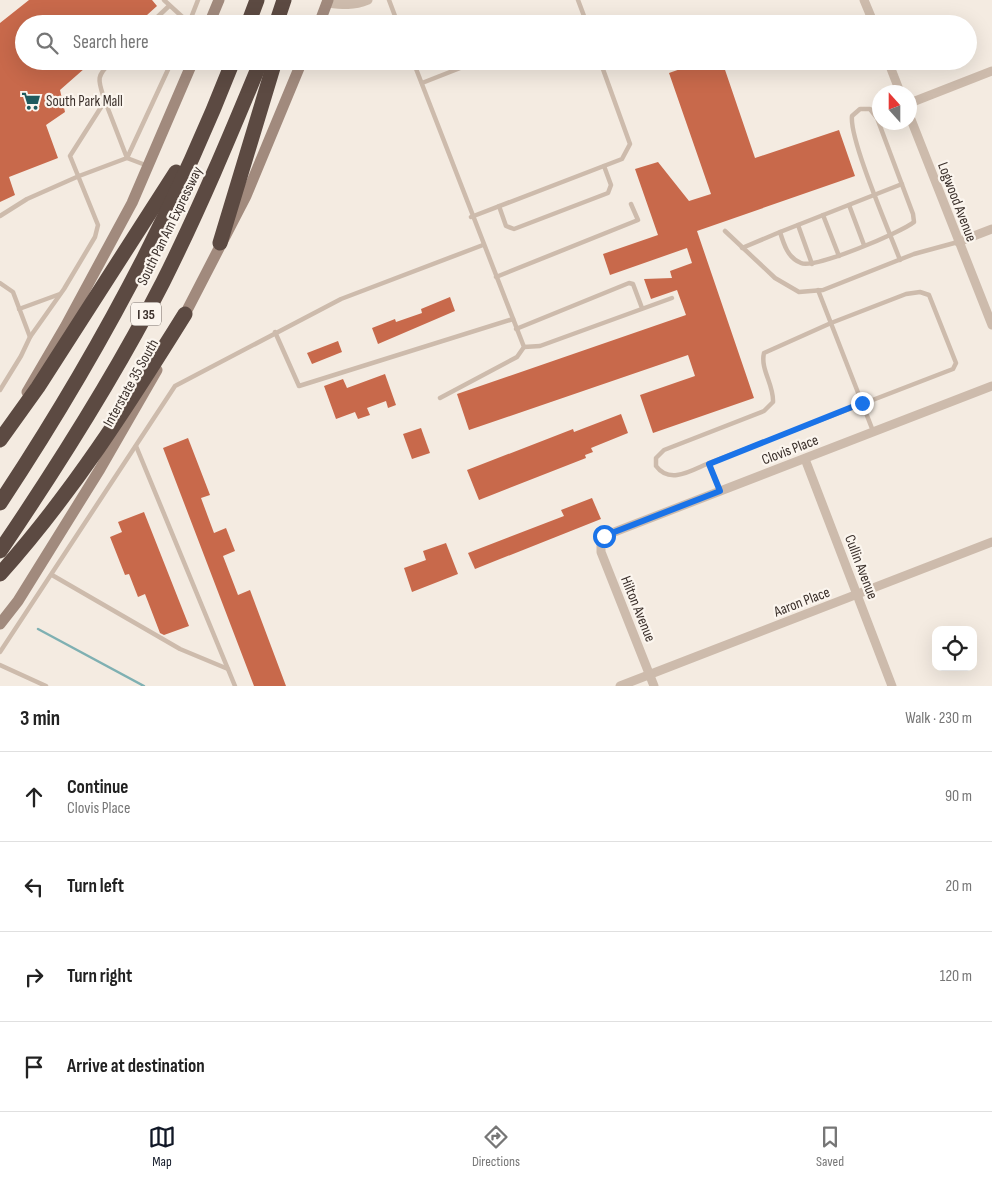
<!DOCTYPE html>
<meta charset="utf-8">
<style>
body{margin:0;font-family:"Sofia Sans Condensed",sans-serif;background:#f2f2f2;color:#222}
.controls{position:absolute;right:15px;bottom:15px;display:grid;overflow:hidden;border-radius:10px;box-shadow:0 5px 20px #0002}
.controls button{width:45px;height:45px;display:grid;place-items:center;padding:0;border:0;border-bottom:1px solid #e0e0e0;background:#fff;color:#222;font:25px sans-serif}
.compass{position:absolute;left:872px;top:85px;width:45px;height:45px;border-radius:50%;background:#fff;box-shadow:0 5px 20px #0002;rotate:339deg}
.stop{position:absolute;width:15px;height:15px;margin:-11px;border:4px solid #1a73e8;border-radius:50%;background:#fff}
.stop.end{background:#1a73e8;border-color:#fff;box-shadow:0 1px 5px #0008}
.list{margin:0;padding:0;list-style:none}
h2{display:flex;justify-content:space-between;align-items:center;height:65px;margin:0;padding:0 20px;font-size:21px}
h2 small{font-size:16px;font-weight:400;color:#767676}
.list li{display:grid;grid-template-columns:32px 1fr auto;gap:15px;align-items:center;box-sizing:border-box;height:90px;padding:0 20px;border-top:1px solid #e0e0e0}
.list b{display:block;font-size:19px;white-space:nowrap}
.list p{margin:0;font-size:16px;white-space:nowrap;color:#767676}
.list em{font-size:16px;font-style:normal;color:#767676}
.icon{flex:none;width:28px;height:28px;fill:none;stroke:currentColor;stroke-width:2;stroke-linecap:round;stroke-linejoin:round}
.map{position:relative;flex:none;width:992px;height:686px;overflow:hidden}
.search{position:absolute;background:#fff;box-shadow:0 5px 20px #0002;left:15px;right:15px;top:15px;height:55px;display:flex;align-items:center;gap:12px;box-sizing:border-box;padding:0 18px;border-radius:28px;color:#767676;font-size:19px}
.sheet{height:425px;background:#fff}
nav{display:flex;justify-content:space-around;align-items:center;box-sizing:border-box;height:70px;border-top:1px solid #e0e0e0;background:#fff;font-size:14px;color:#767676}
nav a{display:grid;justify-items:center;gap:2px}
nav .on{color:#111827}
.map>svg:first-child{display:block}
</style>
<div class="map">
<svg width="992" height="686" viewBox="0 0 992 686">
<rect width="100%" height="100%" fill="#f4ebe1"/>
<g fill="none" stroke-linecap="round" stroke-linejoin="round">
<!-- stream -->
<polyline stroke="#7fb0b2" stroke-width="2.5" points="38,629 144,686"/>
</g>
<!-- building -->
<g fill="#c8694b">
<polygon points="29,0 152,0 157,6 137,24 24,24 24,61 93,61 60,90 65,112 46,125 58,158 9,177 15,195 0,202 0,23"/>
<polygon points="703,61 722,61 755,158 839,130 855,176 697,231 754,398 653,433 640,395 695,376 688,355 469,430 457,394 686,315 677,290 651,299 644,279 672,278 670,271 692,263 687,248 610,275 603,254 658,235 635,169 658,162 689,201 711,194 669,73"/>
<polygon points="450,297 455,311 378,344 372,328 395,319 396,322 422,313 421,309"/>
<polygon points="338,341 342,352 312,364 307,353"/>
<polygon points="385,374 396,405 388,408 386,401 367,408 370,415 358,419 355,412 336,419 324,386 343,379 347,388"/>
<polygon points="621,414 628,433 591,448 593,452 585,455 586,458 479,500 467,470 573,429 574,432"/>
<polygon points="421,428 430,453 412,459 403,434"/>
<polygon points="188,438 210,495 201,498 214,533 226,528 235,551 223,556 238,595 250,590 286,686 254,686 163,448"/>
<polygon points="592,498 601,519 475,569 468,553 564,516 561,510"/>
<polygon points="144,512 189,626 164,635 160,633 145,594 138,597 129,574 125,575 110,537 122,532 118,522"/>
<polygon points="446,543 458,574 412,592 404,568 426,560 423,551"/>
</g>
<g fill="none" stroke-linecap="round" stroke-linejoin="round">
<!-- lane -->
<g stroke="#cdbbac" stroke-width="4.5">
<polyline points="164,0 189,23 198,0"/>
<polyline points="389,0 398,24"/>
<polyline points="578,0 587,24"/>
<polyline points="150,24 169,6"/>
<polyline points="574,24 585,19"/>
<polyline points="413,61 524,347 517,357 440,398"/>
<polyline points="422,83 478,61"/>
<path d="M105 101C98 80 95 77 112 61"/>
<polyline points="148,166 127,158 172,61"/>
<polyline points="849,205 864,245"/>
<polyline points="499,206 506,226 514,229 608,193 611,185 604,166"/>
<polyline points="823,215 839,256"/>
<polyline points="0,216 27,199 79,176 127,158 105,101 70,156 98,225 95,237 64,289 30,337 21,356 0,390"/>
<polyline points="471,217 622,159 630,144 600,61"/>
<polyline points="798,225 812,264"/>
<polyline points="725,231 775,278 799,292 823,290 914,254 958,242"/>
<polyline points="780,232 902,184"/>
<path d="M742 248 780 232C784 245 788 258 801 263 815 269 902 232 914 222L913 214 877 118 870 109H860L852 116C849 139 890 233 900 260"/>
<polyline points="496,277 638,220 631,204"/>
<polyline points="0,283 13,292 30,337"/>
<polyline points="818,290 873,431"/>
<polyline points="19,309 60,294"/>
<polyline points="516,329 629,283 633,284 642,308"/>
<polyline points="275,332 299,386 513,319"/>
<polyline points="524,347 540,346 672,298"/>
<polyline points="136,446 235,686"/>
<path d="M709 463C692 470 670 485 656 466V458L664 450 764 411 773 402C774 385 760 369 764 353L831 323 906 294 920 292 929 295 956 363 953 369 709 463 720 491"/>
<polyline points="52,575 180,649 228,669"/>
<polyline points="0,652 175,386 341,299 483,245"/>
<polyline points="0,665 46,686"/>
</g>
<!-- street -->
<g stroke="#cdbbac" stroke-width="9">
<polyline points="864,0 874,24"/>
<path d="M328 3C343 5 353 6 368 0"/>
<polyline points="888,61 900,92"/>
<polyline points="910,103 992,71"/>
<polyline points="910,117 992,325"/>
<polyline points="958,242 992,229"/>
<polyline points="805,459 892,686"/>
<polyline points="620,686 992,542"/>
<polyline points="654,686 601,552 601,541 604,536 992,386"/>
</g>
<!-- secondary -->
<g stroke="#a18a7d" stroke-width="11">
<polyline points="209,24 219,0"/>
<polyline points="319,24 328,0"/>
<polyline points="182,320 246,196 302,61"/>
<polyline points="27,392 65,327 132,203 193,61"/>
<polyline points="0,624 18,601 100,469 157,370"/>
</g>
<!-- highway -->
<g stroke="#5c4a42" stroke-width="15">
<polyline points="248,24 257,0"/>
<polyline points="276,24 284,0"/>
<polyline points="220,243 275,61"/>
<polyline points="0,440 38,387 176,172"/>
<path d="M0 503C92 364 172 217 233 61"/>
<path d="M0 551C59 464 115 376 163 282 199 210 230 136 261 61"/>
<path d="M0 574C71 495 129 404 185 314"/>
</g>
</g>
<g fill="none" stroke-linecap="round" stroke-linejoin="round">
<!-- route -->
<polyline stroke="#1a73e8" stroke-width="6" points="604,536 720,491 709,464 862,403"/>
</g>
<!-- icons -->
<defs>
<g id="supermarket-bare" transform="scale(1.5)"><path d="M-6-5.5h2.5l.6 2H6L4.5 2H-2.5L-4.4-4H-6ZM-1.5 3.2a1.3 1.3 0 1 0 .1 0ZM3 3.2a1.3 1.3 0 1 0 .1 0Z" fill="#1f5a5e" stroke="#fbf5ee" stroke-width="2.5" paint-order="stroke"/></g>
</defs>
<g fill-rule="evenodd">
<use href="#supermarket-bare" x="31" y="101"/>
</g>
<g text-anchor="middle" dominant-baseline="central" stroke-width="4.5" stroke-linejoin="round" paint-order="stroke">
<!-- shield labels -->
<rect fill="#fbf5ee" stroke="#756b66" stroke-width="1" x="131" y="302.5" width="30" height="23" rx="4"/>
<g font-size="14" font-weight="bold" fill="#3b302b">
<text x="146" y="314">I 35</text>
</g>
<!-- poi labels -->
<g font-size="15" fill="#3b302b" stroke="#fbf5ee" text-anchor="start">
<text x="46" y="101">South Park Mall</text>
</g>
<!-- street labels -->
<g font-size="15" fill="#3b302b" stroke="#fbf5ee">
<text transform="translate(957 202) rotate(69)">Logwood Avenue</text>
<text transform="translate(170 226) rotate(-64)">South Pan Am Expressway</text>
<text transform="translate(131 383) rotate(-61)">Interstate 35 South</text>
<text transform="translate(790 450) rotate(-21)">Clovis Place</text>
<text transform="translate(861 567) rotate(69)">Cullin Avenue</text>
<text transform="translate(802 602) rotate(-21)">Aaron Place</text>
<text transform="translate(638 609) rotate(68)">Hilton Avenue</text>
</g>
</g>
</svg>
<div class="controls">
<button><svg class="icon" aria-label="locate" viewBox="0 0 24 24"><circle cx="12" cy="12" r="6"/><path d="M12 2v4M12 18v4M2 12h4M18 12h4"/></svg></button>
</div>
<svg class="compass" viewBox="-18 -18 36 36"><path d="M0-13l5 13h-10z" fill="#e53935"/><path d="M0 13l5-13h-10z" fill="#767676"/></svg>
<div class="stop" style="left:604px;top:536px"></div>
<div class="stop end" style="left:862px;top:403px"></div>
<div class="search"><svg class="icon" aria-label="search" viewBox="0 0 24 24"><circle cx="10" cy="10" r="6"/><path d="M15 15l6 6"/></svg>Search here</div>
</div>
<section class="sheet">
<h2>3 min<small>Walk · 230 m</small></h2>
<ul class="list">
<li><svg class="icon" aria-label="ahead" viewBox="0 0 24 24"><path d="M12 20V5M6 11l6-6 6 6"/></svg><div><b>Continue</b><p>Clovis Place</p></div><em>90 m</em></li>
<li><svg class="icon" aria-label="left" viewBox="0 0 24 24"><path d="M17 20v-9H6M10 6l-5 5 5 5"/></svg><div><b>Turn left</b></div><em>20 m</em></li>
<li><svg class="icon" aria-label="right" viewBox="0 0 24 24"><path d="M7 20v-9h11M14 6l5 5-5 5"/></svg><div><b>Turn right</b></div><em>120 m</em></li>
<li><svg class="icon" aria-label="arrive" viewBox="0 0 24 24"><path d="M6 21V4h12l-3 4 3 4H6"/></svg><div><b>Arrive at destination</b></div></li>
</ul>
</section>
<nav>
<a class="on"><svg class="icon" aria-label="map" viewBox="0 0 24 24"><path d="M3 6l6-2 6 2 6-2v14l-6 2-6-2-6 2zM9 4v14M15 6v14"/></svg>Map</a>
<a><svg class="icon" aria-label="directions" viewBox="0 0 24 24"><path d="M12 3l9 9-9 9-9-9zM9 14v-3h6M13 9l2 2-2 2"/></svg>Directions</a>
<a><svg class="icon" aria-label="saved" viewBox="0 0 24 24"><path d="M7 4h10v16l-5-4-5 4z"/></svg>Saved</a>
</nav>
